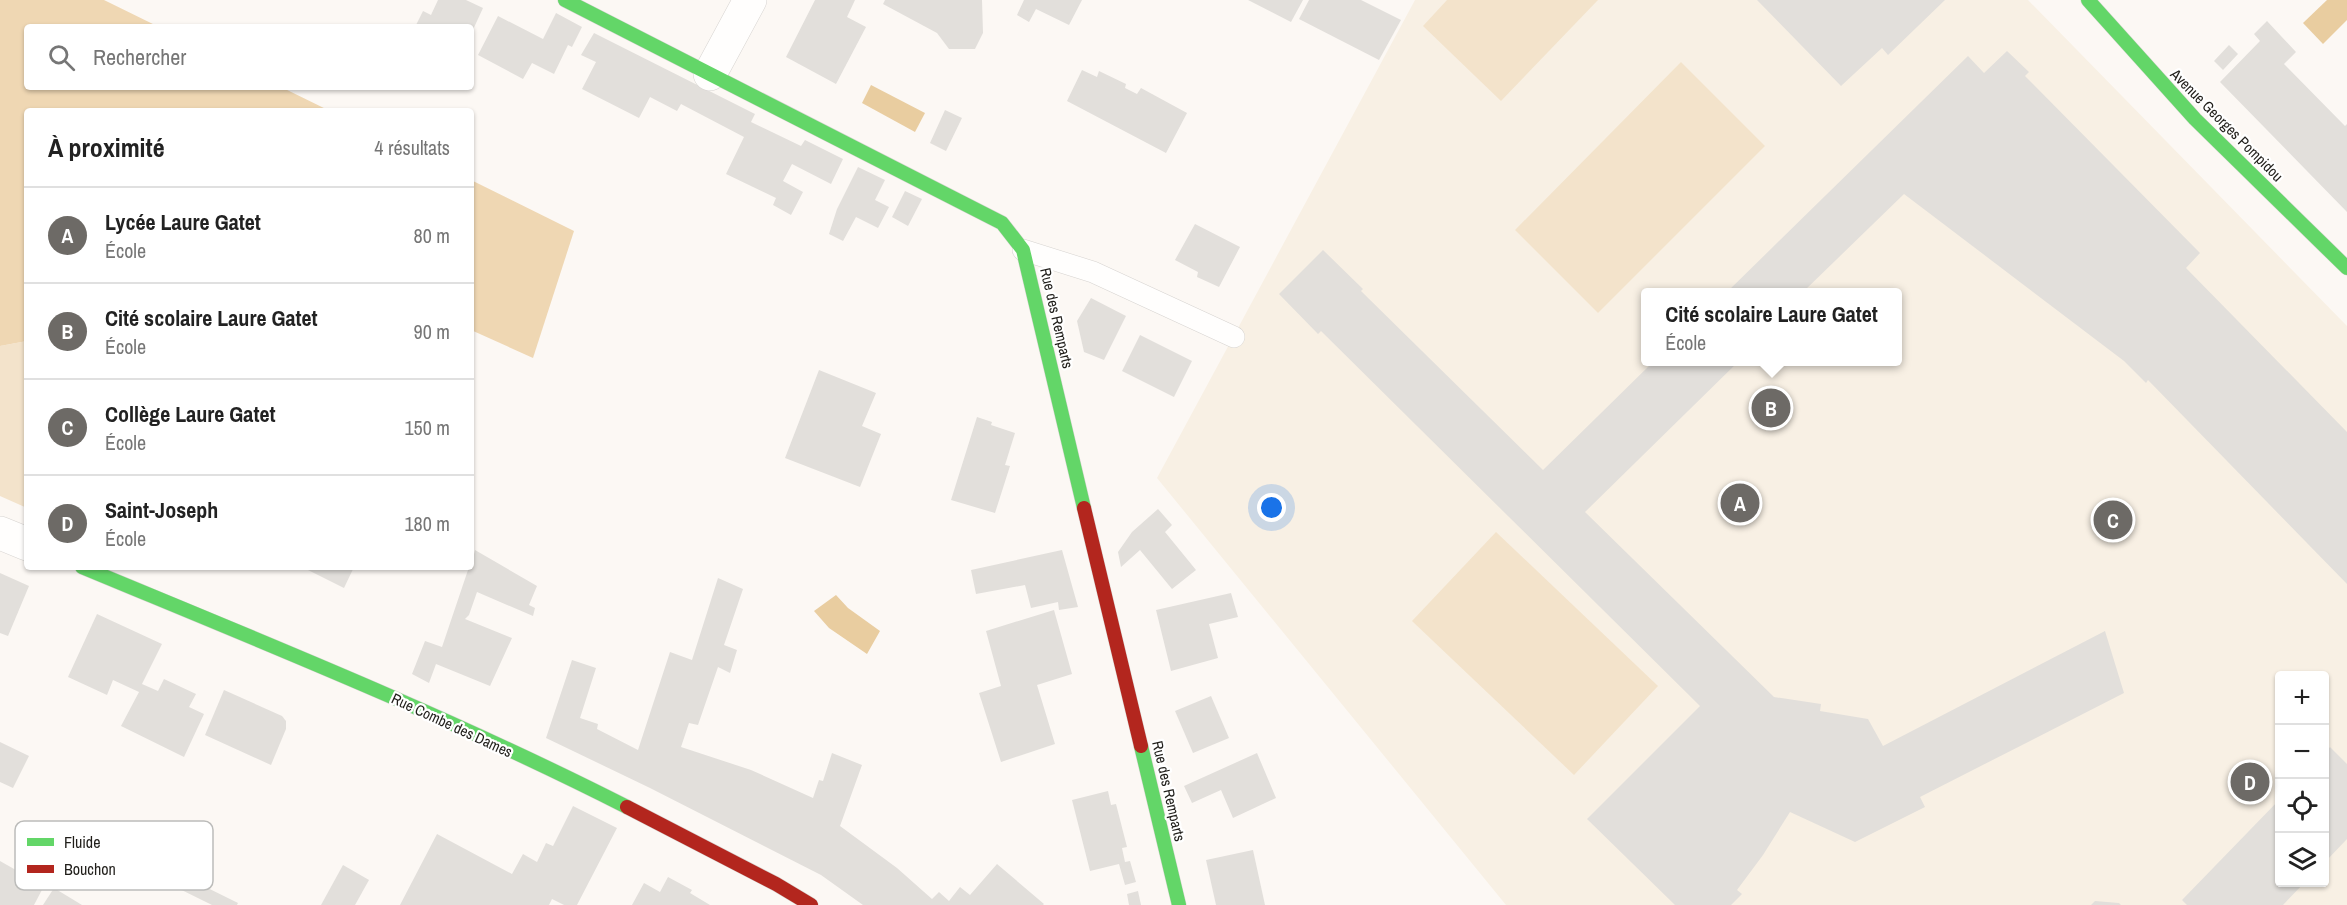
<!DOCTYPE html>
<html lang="fr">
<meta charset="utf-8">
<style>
body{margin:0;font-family:"Archivo Narrow",sans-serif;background:#f6f6f6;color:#222}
.controls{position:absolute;right:18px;bottom:18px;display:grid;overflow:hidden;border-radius:6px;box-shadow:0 2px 4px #0004}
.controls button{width:54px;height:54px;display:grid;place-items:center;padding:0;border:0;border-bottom:2px solid #e0e0e0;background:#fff;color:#222;font:30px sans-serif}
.you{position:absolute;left:1272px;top:508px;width:21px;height:21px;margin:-15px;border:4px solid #fff;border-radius:50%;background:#1a73e8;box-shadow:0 0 0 9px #1a73e833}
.badge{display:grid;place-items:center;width:39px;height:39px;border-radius:50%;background:#6d6a66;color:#fff;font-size:20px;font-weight:700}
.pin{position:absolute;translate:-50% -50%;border:3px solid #fff;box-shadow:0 2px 6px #0006}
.popup{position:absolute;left:1641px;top:288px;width:261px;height:78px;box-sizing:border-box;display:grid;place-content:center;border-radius:6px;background:#fff;filter:drop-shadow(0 2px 4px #0005);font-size:20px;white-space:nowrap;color:#767676}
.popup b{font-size:22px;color:#222}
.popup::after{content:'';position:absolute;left:50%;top:100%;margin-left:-12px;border:12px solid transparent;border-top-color:#fff}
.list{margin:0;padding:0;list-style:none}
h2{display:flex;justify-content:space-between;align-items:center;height:78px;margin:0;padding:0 24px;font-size:26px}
h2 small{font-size:20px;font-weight:400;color:#767676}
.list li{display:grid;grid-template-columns:39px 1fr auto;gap:18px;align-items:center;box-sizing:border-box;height:96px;padding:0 24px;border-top:2px solid #e0e0e0}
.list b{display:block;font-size:22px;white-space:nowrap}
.list p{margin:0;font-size:20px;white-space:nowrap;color:#767676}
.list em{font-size:20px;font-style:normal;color:#767676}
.icon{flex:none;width:33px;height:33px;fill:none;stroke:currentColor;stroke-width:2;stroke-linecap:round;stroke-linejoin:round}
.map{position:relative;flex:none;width:2347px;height:905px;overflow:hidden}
.search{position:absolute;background:#fff;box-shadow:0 2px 4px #0004;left:24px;top:24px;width:450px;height:66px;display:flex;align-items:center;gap:15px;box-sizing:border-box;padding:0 21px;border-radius:6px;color:#767676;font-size:22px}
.panel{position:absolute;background:#fff;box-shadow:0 2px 4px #0004;left:24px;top:108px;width:450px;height:462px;border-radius:6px}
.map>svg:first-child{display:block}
</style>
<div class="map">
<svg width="2347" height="905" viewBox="0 0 2347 905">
<rect width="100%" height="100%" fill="#fcf8f4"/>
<!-- built -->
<path fill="#f8f0e4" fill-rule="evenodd" d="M1415 0H2028L2347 326V905H1506L1157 478ZM1645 292H1897V362H1645ZM2280 676H2324V882H2280Z"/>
<!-- green -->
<g fill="#f3e3cb">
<polygon points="1447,0 1598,0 1501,101 1423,26"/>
<polygon points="1681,62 1765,146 1598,313 1515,230"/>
<polygon points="27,341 27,508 0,496 0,346"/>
<polygon points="1496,532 1658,686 1574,775 1412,621"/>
</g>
<!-- forest -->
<g fill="#efd7b3">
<polygon points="0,0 104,0 159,27 27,27 27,87 281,87 330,111 27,111 27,341 0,346"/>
<polygon points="471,180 574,231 533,358 471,330"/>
</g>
<!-- water -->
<g fill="#e9cda0">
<polygon points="2327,0 2347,0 2347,20 2323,44 2303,23"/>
<polygon points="871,85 925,113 915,132 862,103"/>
<polygon points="836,595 848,608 880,631 867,654 829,628 814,611"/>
</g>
<!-- building -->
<g fill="#e2dfdb">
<polygon points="438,0 466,0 483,8 471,34 471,27 415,27 423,11 431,15"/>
<polygon points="815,0 855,0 847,17 866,27 836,84 786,57"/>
<polygon points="885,0 982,0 983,33 975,49 949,49 937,33 883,4"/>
<polygon points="1024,0 1082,0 1069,25 1036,9 1029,22 1017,15"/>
<polygon points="1248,0 1303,0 1291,22"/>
<polygon points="1309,0 1361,0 1401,20 1379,60 1299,19"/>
<polygon points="1757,0 1945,0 1888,55 1882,48 1841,86"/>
<polygon points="556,13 582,27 572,47 568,45 554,74 532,63 523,79 478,55 498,16 543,39"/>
<polygon points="2267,21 2296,52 2284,64 2345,126 2347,124 2347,212 2220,82 2260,41 2254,34"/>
<polygon points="594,33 755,114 751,122 801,146 805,140 843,159 831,184 792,164 783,181 803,192 791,215 773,205 776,198 726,174 744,137 681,104 677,111 650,97 639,118 582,89 596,62 581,55"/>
<polygon points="2229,45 2238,54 2223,70 2214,61"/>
<polygon points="2007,51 2029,72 2025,76 2200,253 2186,268 2347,432 2347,584 2148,380 2146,383 2124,361 1904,194 1803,292 1727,292 1968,56 1984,73"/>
<polygon points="1082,70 1097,77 1099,71 1126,84 1125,88 1137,94 1141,88 1187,113 1166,153 1067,101"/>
<polygon points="945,110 962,118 946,151 930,143"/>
<polygon points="858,167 885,180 875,200 889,207 878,228 856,217 843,241 829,234 837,209"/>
<polygon points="905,191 922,199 908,226 892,217"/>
<polygon points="1195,224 1240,247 1219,287 1197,277 1198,272 1175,260"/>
<polygon points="1323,250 1363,289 1361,291 1543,470 1653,362 1738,362 1585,512 1774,697 1821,704 1820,711 1868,719 1883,746 2105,631 2124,693 1920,797 1925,807 1855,842 1790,812 1763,855 1737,890 1742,894 1731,905 1675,905 1587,819 1700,706 1321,331 1318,334 1279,294"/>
<polygon points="1091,298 1126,316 1104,360 1084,352 1077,321"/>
<polygon points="1140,335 1192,361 1174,397 1122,371"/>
<polygon points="819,370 876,393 862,426 881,434 860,487 785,458"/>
<polygon points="977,417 992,422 991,425 1015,433 1005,465 1010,466 995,513 951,500"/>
<polygon points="1158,509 1172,525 1165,532 1196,570 1172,589 1140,550 1121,567 1118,552 1132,532"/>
<polygon points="475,550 537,586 529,605 535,608 533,616 477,592 469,615 465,619 512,638 490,686 436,664 429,683 412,674 425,641 442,647 469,567 471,567"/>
<polygon points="1062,550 1078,607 1059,610 1058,602 1031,608 1025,585 976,594 971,570"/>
<polygon points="302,567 354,567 344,588"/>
<polygon points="0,573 29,586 8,636 0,633"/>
<polygon points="718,578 743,589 724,645 737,650 730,673 718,667 698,725 689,723 681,747 751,770 813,798 819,780 823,781 832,753 862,765 840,826 897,868 932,899 939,892 949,901 960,887 970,895 997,864 1044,904 1043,905 863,905 821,875 650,788 546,738 572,660 596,668 580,718 598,724 597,729 638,750 670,652 692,660"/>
<polygon points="1231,593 1238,617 1209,624 1218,658 1171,671 1156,610"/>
<polygon points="1054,610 1072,674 1037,685 1055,744 1001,762 979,693 1001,686 986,631"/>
<polygon points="97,614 162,644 142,684 158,691 164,679 196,694 189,707 204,714 184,757 121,726 139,692 113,680 107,695 68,677"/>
<polygon points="224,690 282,716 286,721 286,729 271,765 205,735"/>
<polygon points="1211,696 1229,738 1193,753 1175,711"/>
<polygon points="0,742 29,756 13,788 0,782"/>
<polygon points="2330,747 2347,764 2347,839 2325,862 2325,753"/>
<polygon points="1257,753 1276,798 1233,818 1221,790 1192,803 1184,786"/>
<polygon points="1108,791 1111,805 1116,804 1127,847 1122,848 1125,862 1130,861 1136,882 1125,885 1119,864 1090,871 1072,800"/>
<polygon points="2280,799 2280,882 2305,882 2283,905 2187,905 2182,900"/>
<polygon points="573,806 617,828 577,905 564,905 552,899 549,905 400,905 437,834 512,874 523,854 537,862 546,843 553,846"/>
<polygon points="1253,850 1265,905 1216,905 1206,860"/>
<polygon points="139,854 238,903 237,905 212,905 133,866"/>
<polygon points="0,861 44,886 34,905 0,905"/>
<polygon points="343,865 369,880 355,905 321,905"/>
<polygon points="668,877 692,890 690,893 710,905 632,905 644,883 660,892"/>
<polygon points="54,888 82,905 43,905"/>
<polygon points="1138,891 1141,905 1129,905 1127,894"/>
<polygon points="2095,901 2119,903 2121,905 2091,905"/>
</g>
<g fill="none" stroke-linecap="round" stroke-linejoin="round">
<!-- lane casing -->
<g stroke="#d7d4d1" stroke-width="22">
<polyline id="lane" points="1023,250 1093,272 1234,337"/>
</g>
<!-- street casing -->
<g stroke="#d7d4d1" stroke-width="34">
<g id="street">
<polyline points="710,74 750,0"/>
<polyline points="0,533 27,544"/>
</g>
</g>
<!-- fast casing -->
<g stroke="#d7d4d1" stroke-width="15">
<g id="fast">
<polyline points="565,0 1002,223 1023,250 1084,508"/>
<polyline points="2088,0 2195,119 2347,268"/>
<path d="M82 567C265 643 450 717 627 807"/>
<polyline points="1141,746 1179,905"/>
</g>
</g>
<!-- jam casing -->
<g stroke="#d7d4d1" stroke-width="15">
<g id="jam">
<polyline points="1084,508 1141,746"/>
<polyline points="627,807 776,884 811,905"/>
</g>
</g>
<!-- lane -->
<use href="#lane" stroke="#fffefd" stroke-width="21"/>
<!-- street -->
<use href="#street" stroke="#fffefd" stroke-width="33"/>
<!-- fast -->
<use href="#fast" stroke="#63d668" stroke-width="14"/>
<!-- jam -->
<use href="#jam" stroke="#b3261e" stroke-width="14"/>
</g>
<g text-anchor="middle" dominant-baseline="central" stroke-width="4.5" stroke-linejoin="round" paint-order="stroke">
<!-- street labels -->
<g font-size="15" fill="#201e1a" stroke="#fff">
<text transform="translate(2227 125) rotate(45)">Avenue Georges Pompidou</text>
<text transform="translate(1057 318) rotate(77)">Rue des Remparts</text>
<text transform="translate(452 725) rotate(25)">Rue Combe des Dames</text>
<text transform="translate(1169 791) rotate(77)">Rue des Remparts</text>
</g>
</g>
<!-- legend -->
<rect x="15" y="821" width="198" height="69" rx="9" fill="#fff" stroke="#bcbcba" stroke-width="1.5"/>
<rect x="27" y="838" width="27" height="8" fill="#63d668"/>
<rect x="27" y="865" width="27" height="8" fill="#b3261e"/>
<g font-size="16" fill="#201e1a">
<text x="64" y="848">Fluide</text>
<text x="64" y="875">Bouchon</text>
</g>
</svg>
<div class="controls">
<button>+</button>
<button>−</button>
<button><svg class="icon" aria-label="locate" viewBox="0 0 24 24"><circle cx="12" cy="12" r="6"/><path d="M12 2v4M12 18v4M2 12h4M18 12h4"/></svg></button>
<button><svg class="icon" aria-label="layers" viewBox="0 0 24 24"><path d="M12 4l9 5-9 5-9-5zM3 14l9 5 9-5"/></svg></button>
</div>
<div class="you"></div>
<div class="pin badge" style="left:1740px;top:503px">A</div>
<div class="pin badge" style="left:1771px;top:408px">B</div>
<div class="popup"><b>Cité scolaire Laure Gatet</b>École</div>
<div class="pin badge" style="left:2113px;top:520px">C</div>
<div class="pin badge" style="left:2250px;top:782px">D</div>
<div class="search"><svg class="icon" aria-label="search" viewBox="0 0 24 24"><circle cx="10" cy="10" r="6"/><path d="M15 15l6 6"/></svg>Rechercher</div>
<section class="panel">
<h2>À proximité<small>4 résultats</small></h2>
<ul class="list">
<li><span class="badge">A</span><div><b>Lycée Laure Gatet</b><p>École</p></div><em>80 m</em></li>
<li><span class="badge">B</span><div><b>Cité scolaire Laure Gatet</b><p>École</p></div><em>90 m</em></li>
<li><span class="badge">C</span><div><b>Collège Laure Gatet</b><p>École</p></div><em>150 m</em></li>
<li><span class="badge">D</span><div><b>Saint-Joseph</b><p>École</p></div><em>180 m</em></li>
</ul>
</section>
</div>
